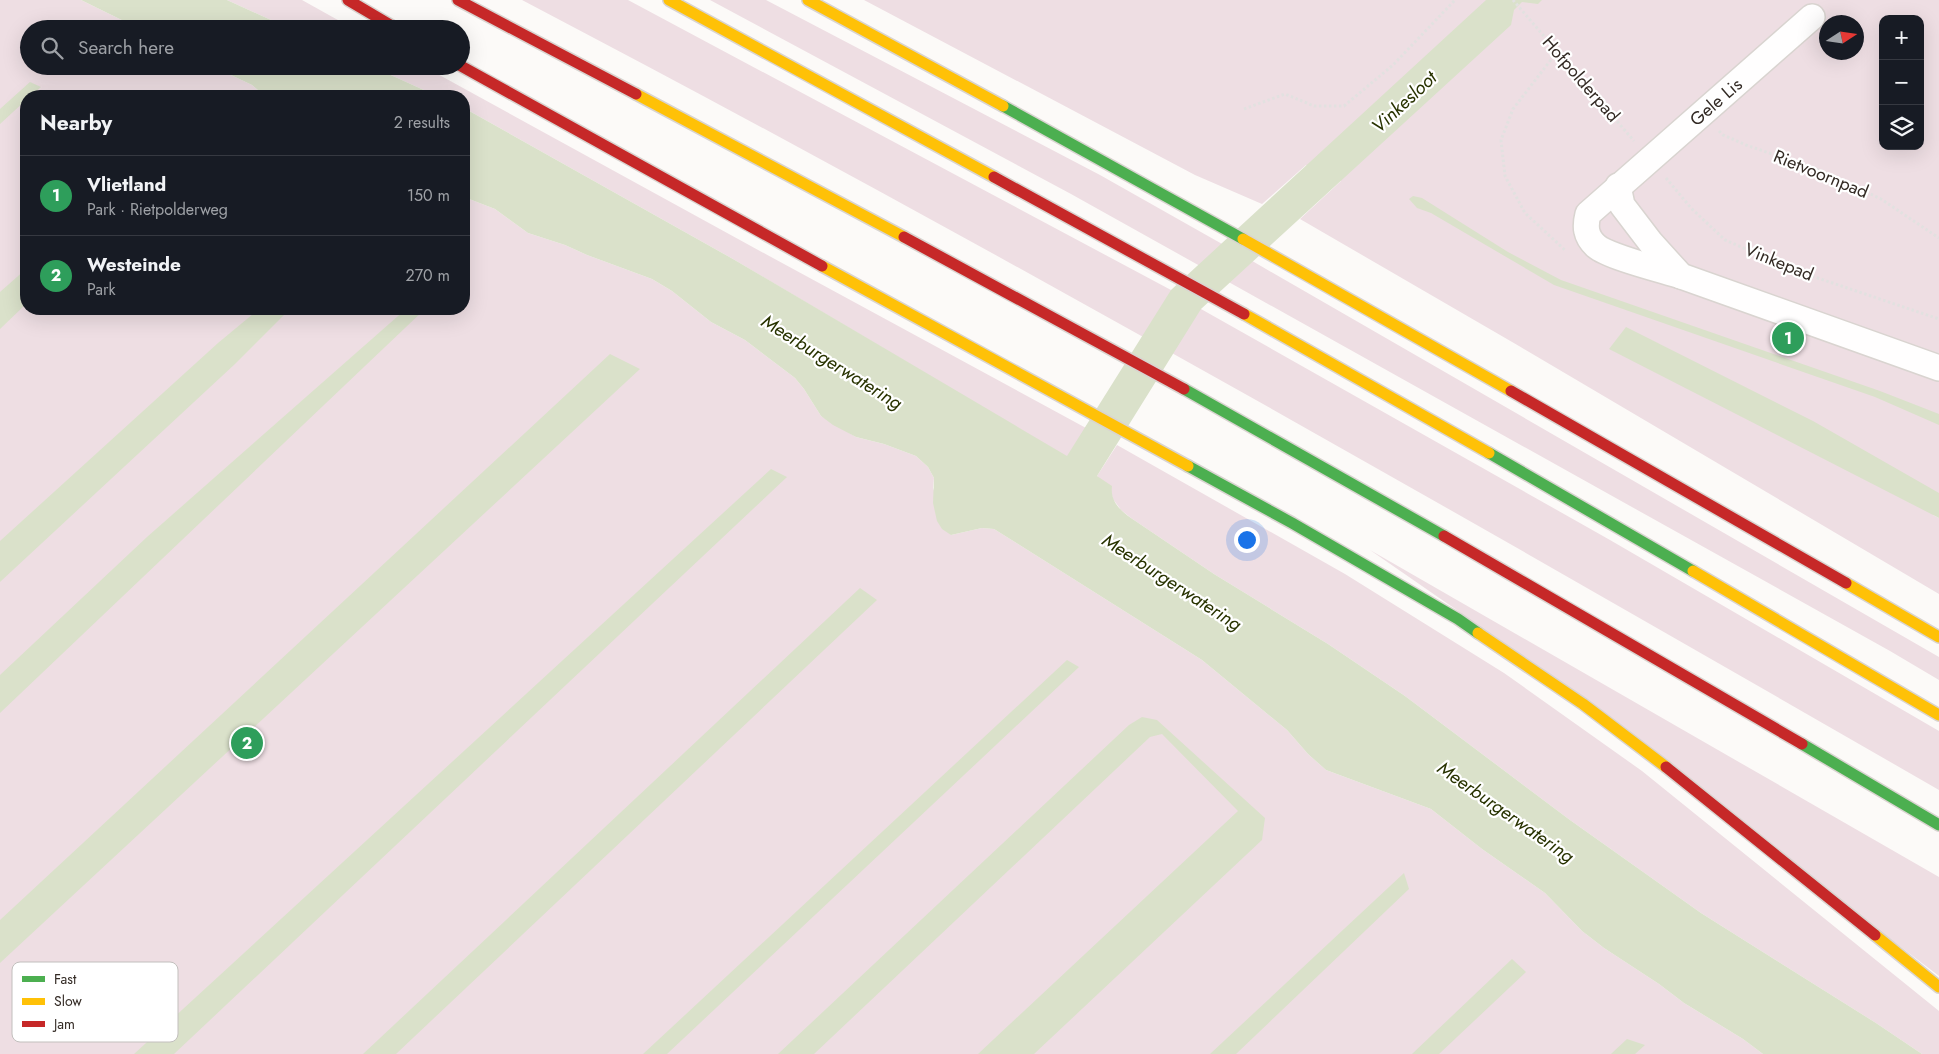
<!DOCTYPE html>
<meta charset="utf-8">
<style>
body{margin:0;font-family:Jost,sans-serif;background:#20242c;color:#f1f3f6}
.controls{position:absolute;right:15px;top:15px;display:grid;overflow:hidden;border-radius:10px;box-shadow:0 5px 20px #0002}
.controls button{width:45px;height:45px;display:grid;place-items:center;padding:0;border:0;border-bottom:1px solid #363941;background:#171b24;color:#f1f3f6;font:25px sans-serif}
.compass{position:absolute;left:1819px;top:15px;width:45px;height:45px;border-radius:50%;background:#171b24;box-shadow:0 5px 20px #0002;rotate:78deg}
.you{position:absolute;left:1246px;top:539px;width:18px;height:18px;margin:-12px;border:4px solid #fff;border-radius:50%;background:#1a73e8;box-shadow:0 0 0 8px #1a73e833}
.badge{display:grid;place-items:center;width:32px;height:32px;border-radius:50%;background:#b45309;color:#fff;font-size:16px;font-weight:700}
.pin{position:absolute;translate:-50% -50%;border:2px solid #fff;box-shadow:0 1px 5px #0006}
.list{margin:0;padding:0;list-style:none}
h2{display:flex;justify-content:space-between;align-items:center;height:65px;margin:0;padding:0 20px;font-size:21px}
h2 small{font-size:16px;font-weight:400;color:#9ea1a6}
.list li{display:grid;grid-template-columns:32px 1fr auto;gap:15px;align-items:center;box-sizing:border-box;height:80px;padding:0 20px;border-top:1px solid #363941}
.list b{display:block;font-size:19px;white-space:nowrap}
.list p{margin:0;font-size:16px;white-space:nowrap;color:#9ea1a6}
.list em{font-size:16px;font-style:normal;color:#9ea1a6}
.icon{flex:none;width:28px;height:28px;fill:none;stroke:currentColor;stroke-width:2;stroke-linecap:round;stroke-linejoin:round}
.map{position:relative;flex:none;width:1939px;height:1054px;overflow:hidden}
.search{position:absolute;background:#171b24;box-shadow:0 5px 20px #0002;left:20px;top:20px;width:450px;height:55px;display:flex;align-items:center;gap:12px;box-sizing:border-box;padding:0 18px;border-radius:28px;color:#9ea1a6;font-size:19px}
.panel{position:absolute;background:#171b24;box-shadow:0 5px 20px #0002;left:20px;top:90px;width:450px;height:225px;border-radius:20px}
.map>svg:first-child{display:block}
</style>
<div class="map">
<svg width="1939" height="1054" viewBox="0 0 1939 1054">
<rect width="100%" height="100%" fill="#fcfaf8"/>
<!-- green -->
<g fill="#eedee3" fill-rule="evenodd">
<polygon points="0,0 81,0 140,29 29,29 29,66 212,66 252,85 265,96 26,96 26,309 464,309 464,197 495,209 528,233 565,245 587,255 652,279 672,291 711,322 745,340 795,378 804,389 821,416 856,437 884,444 916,456 928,467 934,478 933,488 951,535 982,528 994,529 1202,660 1287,730 1308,754 1326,770 1431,809 1482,849 1545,893 1582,931 1604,948 1659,984 1684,1003 1743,1039 1763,1054 0,1054"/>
<polygon points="227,0 302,0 354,29 291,29"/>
<path d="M522 0H628L1171 290 1201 309 1610 540 1939 731V790C1470 520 1001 251 522 0Z"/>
<polygon points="710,0 766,0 1100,175 1254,262 1939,657 1939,680 1890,651 1071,194"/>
<path d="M864 0H1939V507L1933 515 1939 518V594L1519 346 1300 219 1341 181 1306 165 1262 204 1195 175ZM1883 19H1920V146H1883ZM1826 22H1856V52H1826Z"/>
<polygon points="371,66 423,66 749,245 1086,428 1067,457 733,259 464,108 464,96 437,96"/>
<polygon points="1117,445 1345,574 1504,673 1642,771 1939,1011 1939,1054 1922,1054 1876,1023 1701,913 1570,820 1405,696 1328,644 1214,574 1131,518 1121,510 1113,499 1111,492 1097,476"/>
<polygon points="1370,550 1939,877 1939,976 1461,613"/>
</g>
<!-- water -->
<g fill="#dae1ca">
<polygon points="81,0 227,0 291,29 140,29"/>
<path d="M1486 0H1542L1538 4 1522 2 1514 10 1511 25 1201 309 1097 476 1112 486C1110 501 1120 510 1131 518L1214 574 1328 644 1405 696 1570 820 1701 913 1876 1023 1922 1054H1763L1743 1039 1684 1003 1659 984 1604 948 1582 931 1545 893 1482 849 1431 809 1326 770 1308 754 1287 730 1202 660 994 529 982 528 951 535 942 529 937 521 933 503 934 478 928 467 916 456 884 444 856 437 833 425 821 416 804 389 795 378 745 340 711 322 672 291 652 279 587 255 565 245 528 233 495 209 464 197V108L733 259 1067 456 1171 290Z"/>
<polygon points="212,66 371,66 437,96 265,96 252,85"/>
<polygon points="30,82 41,87 31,96 26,96 26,100 0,124 0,109"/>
<polygon points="1413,196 1422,198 1508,252 1561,280 1880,391 1939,414 1939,425 1875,397 1554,285 1431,213 1417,208 1409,199"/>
<polygon points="26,269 26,304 0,329 0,292"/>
<polygon points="259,309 290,309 235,364 0,582 0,541 218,343"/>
<polygon points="406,309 425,309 0,713 0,675 147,537"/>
<polygon points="1626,327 1813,421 1939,493 1939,518 1609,349"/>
<polygon points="610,354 640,369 0,963 0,920"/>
<polygon points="771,469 787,477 174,1054 134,1054"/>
<polygon points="860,588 877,600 396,1054 363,1054"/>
<polygon points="1067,660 1079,667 667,1054 643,1054"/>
<polygon points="1142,717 1157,720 1265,818 1262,840 1034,1054 978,1054 1238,811 1162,734 1150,737 814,1054 778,1054 1129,725"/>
<polygon points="1404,873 1409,889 1236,1054 1210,1054"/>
<polygon points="1512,959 1526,972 1439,1054 1412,1054"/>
<polygon points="1627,1039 1645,1045 1635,1054 1611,1054"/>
</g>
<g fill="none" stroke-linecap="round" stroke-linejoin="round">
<!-- street casing -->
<g stroke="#d9d4d0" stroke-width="28">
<g id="street">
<polyline points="1618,186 1622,205 1651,243 1681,276 1939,368"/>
<path d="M1681 276C1662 270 1609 257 1596 246 1585 236 1585 226 1588 214L1812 17"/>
</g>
</g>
<!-- fast casing -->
<g stroke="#d9d4d0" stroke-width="14">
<g id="fast">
<polyline points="1003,106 1243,239"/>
<polyline points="1184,389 1444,536"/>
<polyline points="1489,453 1693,571"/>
<polyline points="1188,466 1292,523 1458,619 1478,633"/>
<polyline points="1802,744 1939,825"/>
</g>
</g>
<!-- slow casing -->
<g stroke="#d9d4d0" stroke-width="14">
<g id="slow">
<polyline points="669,0 994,177"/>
<polyline points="808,0 1003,106"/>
<polyline points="636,94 904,237"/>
<polyline points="1243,239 1511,391"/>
<polyline points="822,266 1188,466"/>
<polyline points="1244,314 1489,453"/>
<polyline points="1693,571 1939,715"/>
<polyline points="1846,583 1939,637"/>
<polyline points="1478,633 1583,704 1666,767"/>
<polyline points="1875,935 1939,987"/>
</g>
</g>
<!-- jam casing -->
<g stroke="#d9d4d0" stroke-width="14">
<g id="jam">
<polyline points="348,0 397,29"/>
<polyline points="458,0 636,94"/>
<polyline points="461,66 822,266"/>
<polyline points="994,177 1244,314"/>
<polyline points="904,237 1184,389"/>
<polyline points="1511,391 1846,583"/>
<polyline points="1444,536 1802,744"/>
<polyline points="1666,767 1875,935"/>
</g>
</g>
<!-- path -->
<g stroke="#e2e1e0" stroke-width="3" stroke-dasharray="2.5 2.5" stroke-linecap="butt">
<polyline points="1513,0 1634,141"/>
<polyline points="1557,52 1513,109 1501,140 1505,176 1525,213 1566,251"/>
<polyline points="1244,109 1285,94 1314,106 1344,106 1393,65 1455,0"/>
<polyline points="1719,131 1723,135 1746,145 1824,172 1881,199 1939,238"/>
<polyline points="1666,178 1691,208 1725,240 1797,271 1939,319"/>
</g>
<!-- street -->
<use href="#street" stroke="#fffefe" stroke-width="25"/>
<!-- fast -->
<use href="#fast" stroke="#4caf50" stroke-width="11"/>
<!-- slow -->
<use href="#slow" stroke="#ffc107" stroke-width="11"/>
<!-- jam -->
<use href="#jam" stroke="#c62828" stroke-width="11"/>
</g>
<g text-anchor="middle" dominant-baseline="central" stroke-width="4.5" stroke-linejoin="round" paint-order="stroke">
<!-- street labels -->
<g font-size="18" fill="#332a24" stroke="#fff">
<text transform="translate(1581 79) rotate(49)">Hofpolderpad</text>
<text transform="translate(1716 102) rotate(-41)">Gele Lis</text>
<text transform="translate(1821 174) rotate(22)">Rietvoornpad</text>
<text transform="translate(1779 262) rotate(22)">Vinkepad</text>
</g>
<!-- water labels -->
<g font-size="19" font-style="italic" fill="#283300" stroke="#fff">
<text transform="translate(1404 102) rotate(-43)">Vinkesloot</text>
<text transform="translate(832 362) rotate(32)">Meerburgerwatering</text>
<text transform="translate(1172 582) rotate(33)">Meerburgerwatering</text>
<text transform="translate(1506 812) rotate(35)">Meerburgerwatering</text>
</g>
</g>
<!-- legend -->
<rect x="12" y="962" width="166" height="80" rx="8" fill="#fff" stroke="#c2bfbd" stroke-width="1"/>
<rect x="22" y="976" width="23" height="6" fill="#4caf50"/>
<rect x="22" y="998" width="23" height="7" fill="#ffc107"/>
<rect x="22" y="1021" width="23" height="6" fill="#c62828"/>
<g font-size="14" fill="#332a24">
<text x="54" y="984">Fast</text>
<text x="54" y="1006">Slow</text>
<text x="54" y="1029">Jam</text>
</g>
</svg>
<div class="controls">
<button>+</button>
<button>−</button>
<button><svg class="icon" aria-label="layers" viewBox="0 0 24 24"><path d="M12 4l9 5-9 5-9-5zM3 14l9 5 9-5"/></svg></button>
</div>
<svg class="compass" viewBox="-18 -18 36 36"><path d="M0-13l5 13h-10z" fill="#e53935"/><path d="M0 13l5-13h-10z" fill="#9ea1a6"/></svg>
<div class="you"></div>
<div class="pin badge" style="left:1788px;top:338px;background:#2e9e5b">1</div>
<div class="pin badge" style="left:247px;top:743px;background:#2e9e5b">2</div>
<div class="search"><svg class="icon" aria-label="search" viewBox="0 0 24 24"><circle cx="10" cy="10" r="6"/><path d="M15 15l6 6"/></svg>Search here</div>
<section class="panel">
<h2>Nearby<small>2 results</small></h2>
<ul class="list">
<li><span class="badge" style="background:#2e9e5b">1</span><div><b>Vlietland</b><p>Park · Rietpolderweg</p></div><em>150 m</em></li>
<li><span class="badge" style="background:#2e9e5b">2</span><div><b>Westeinde</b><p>Park</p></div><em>270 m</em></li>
</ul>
</section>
</div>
